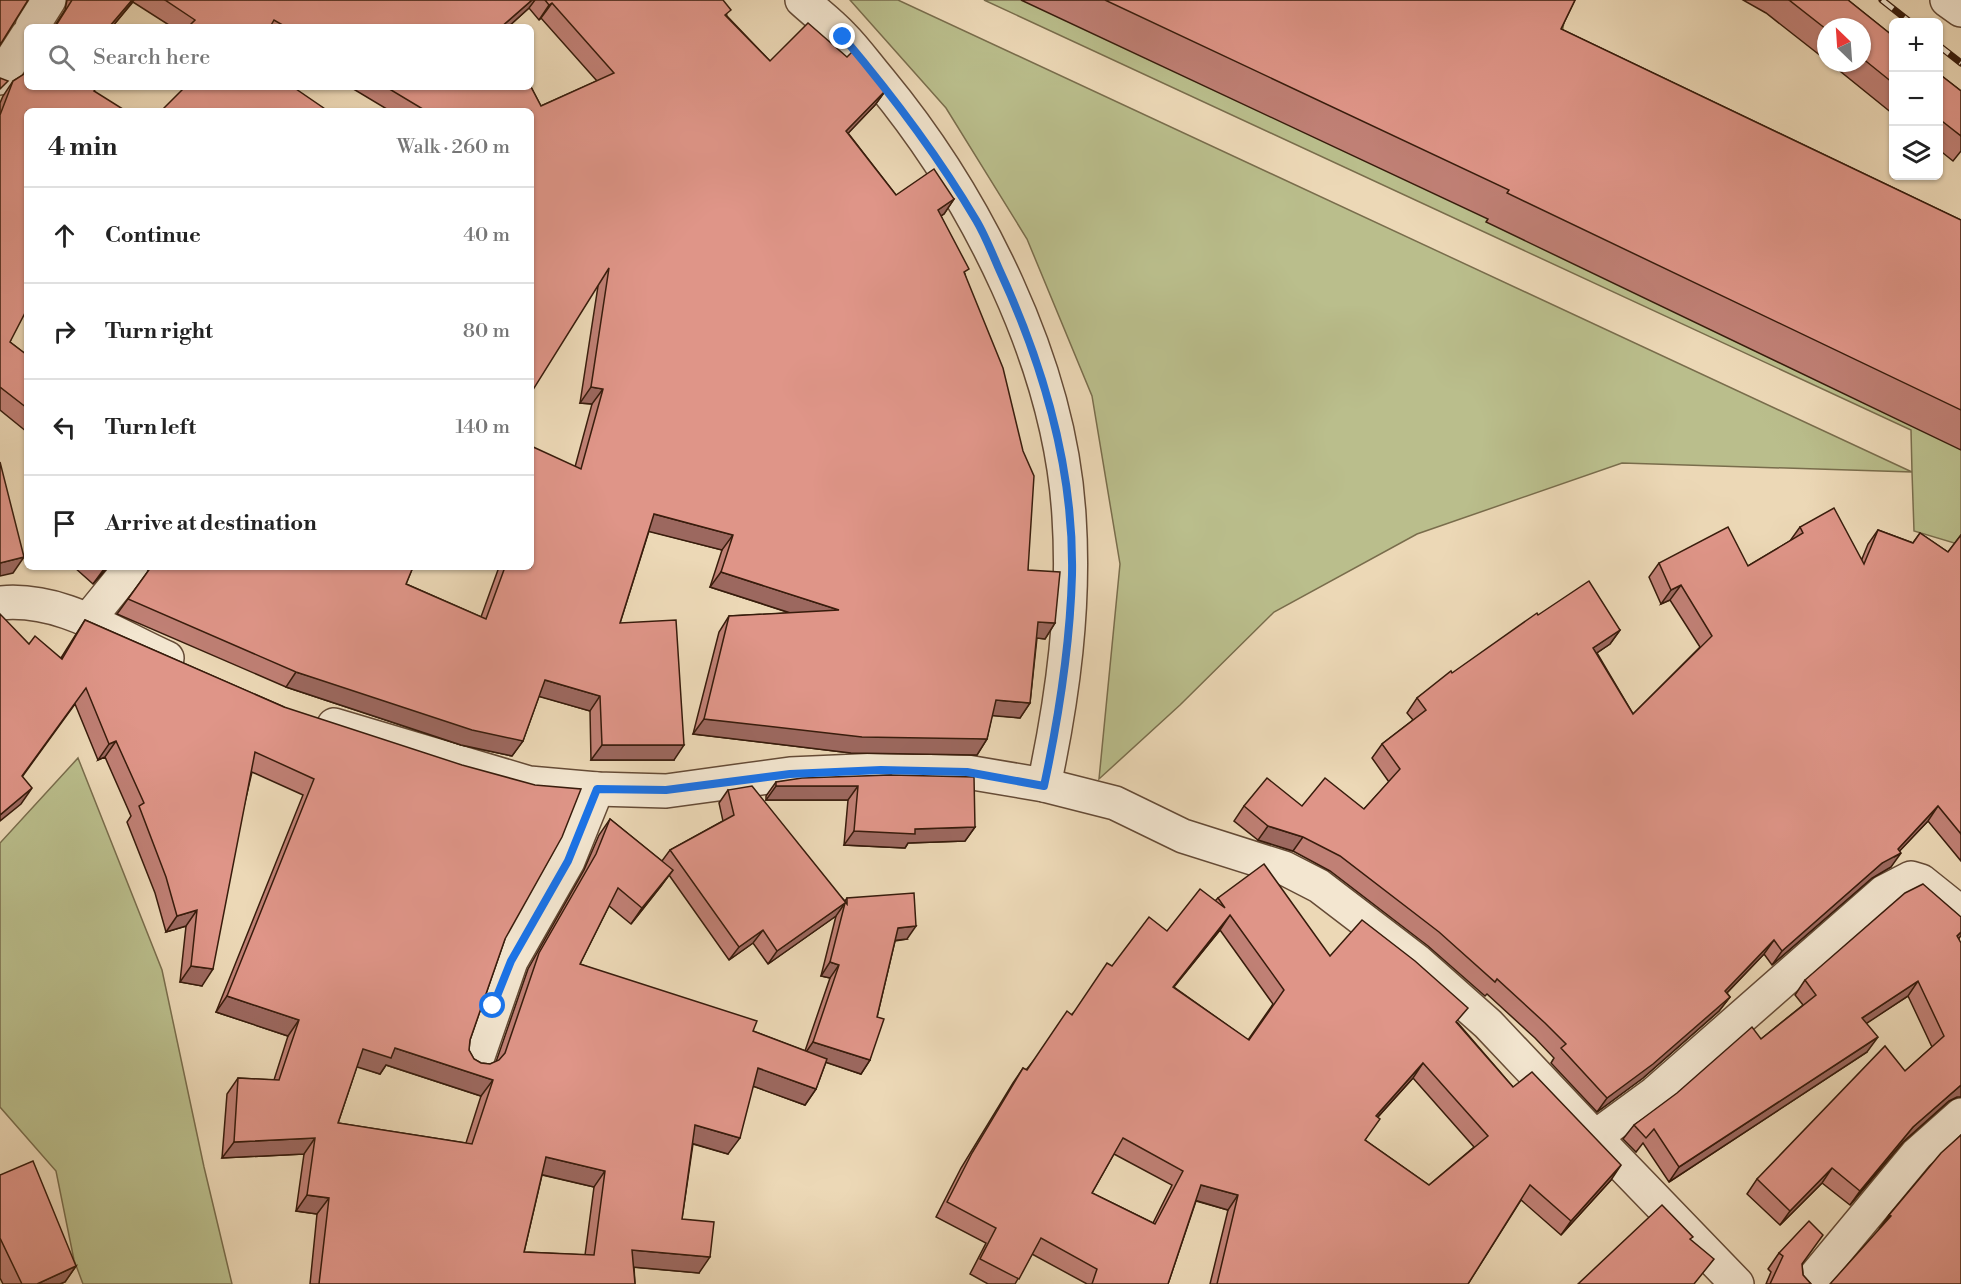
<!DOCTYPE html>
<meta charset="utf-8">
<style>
body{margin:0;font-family:"Libre Bodoni",serif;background:#f6f6f6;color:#222}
.controls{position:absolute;right:18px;top:18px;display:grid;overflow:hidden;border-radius:9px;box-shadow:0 2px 4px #0004}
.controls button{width:54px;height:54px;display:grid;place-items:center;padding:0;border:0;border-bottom:2px solid #e0e0e0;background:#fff;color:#222;font:30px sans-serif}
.compass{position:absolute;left:1817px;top:18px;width:54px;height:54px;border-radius:50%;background:#fff;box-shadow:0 2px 4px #0004;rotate:335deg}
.stop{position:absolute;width:18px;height:18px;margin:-14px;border:4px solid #1a73e8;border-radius:50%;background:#fff}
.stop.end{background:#1a73e8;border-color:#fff;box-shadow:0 2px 6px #0008}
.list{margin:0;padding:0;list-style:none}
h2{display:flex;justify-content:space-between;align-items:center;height:78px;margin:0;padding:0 24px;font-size:26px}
h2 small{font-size:20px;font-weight:400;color:#767676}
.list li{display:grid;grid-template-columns:39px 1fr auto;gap:18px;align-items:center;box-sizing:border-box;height:96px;padding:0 24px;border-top:2px solid #e0e0e0}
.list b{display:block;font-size:22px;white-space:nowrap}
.list em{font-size:20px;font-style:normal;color:#767676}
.icon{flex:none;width:33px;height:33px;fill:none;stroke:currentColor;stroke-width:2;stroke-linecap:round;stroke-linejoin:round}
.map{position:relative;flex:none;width:1961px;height:1284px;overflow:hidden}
.search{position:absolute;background:#fff;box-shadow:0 2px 4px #0004;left:24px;top:24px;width:510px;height:66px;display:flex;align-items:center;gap:15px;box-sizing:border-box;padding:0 21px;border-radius:9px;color:#767676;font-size:22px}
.panel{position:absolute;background:#fff;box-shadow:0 2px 4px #0004;left:24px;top:108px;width:510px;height:462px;border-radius:9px}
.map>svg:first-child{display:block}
</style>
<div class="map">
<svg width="1961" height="1284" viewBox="0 0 1961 1284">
<rect width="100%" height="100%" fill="#ecd8b6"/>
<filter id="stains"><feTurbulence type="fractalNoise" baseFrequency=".00333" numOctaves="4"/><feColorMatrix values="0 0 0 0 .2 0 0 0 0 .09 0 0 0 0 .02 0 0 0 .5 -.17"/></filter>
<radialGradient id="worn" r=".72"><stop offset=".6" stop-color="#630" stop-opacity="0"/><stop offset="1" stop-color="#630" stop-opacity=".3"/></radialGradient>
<!-- green -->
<g fill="#babe8c" stroke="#796d4c" stroke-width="1.5">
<polygon points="850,0 898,0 1912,472 1911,430 984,0 1568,0 1560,44 1961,231 1961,545 1914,531 1912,472 1622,463 1417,534 1274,612 1180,705 1099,779 1120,564 1092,396 1027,239 946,108"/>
<polygon points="78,758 162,970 204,1167 232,1284 83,1284 74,1260 56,1171 0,1107 0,843"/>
</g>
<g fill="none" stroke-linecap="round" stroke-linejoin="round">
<!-- minor casing -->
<g stroke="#654b36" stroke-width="36">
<g id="minor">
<path d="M802 0C815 12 830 23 842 36 856 50 868 67 880 81 976 197 1060 363 1069 516 1075 607 1063 696 1044 785"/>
<polyline points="1947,0 1961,10"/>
<polyline points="88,620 131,567"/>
<polyline points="476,1062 511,961 568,861 597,789"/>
<polyline points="1737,1284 1595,1137 1655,1093 1884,892 1911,878 1921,881 1961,913"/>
<polyline points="1809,1284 1917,1154 1961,1115"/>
</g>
</g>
<!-- tertiary casing -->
<g stroke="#654b36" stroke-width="36">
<g id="tertiary">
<polyline points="32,27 49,0"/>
<polyline points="0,78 27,36"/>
<path d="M0 603C61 597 113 634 167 658"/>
<polyline points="334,725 529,783 597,789 666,791 790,774 881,770 967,772 1044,785 1115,803 1183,836 1284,868 1319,886 1417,961 1488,1024 1595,1137"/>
</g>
</g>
<!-- minor -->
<use href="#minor" stroke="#f3e6d0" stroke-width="33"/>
<!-- tertiary -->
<use href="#tertiary" stroke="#f3e6d0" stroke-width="33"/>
<!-- rail casing -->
<g stroke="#381c0c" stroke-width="7">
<g id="rail">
<polyline points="1882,0 1910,22"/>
<polyline points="1938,45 1961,63"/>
</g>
</g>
<!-- rail -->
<use href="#rail" stroke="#f3e6d0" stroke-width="4.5" stroke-dasharray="14" stroke-linecap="butt"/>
</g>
<!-- wall -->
<g fill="#c08075" stroke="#381c0c" stroke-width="1.5" fill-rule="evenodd">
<polygon points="67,0 723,0 727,16 770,61 886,90 875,105 848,133 896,195 954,199 944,214 941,216 965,274 1028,570 1055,623 1045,639 1037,638 1030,703 1020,718 992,715 987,739 977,755 851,753 693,734 719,632 729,616 790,613 710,587 722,550 649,531 620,623 674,760 591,760 590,711 539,696 523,741 512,756 461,745 286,687 117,614 149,570 149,567 413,567 406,584 481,617 499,567 531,567 575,467 592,404 580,403 598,286 531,111 390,111 350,87 531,87 541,106 597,81 541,18 539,20 529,8 508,27 172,27 133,2 112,27 54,27 65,10"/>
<polygon points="1021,0 1575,0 1561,29 1961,220 1961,450 1486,222 1488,219"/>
<polygon points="1743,0 1848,0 1893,36 1893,114 1830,63 1862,63 1862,27 1826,27 1826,60 1766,13"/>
<polygon points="27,70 27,87 94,91 10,342 27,355 27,432 0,410 0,103 3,96 13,81 25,74"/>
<polygon points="1938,73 1961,91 1961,151 1953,161 1938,149"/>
<polygon points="1800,527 1862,559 1868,544 1878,530 1913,543 1920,533 1948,552 1961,535 1961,861 1928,821 1899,851 1891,867 1872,878 1772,965 1764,954 1727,993 1730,997 1719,1011 1643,1078 1597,1112 1551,1063 1554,1058 1535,1038 1487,994 1485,996 1428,946 1330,871 1293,851 1258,840 1234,821 1244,806 1302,806 1364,809 1389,782 1372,758 1382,744 1413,720 1407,713 1417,698 1538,615 1620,630 1610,644 1597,653 1633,714 1700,647 1670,600 1661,604 1649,577 1659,563 1748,566 1790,541"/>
<polygon points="74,567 108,567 93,584"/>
<path d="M85 620 284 707 505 939 470 1040 469 1050 474 1059 481 1063 490 1064 496 1062 528 969 584 870 599 835 610 819 662 861 670 850 723 821 719 803 728 790 845 901 847 898 907 939 895 941 877 1017 870 1060 861 1074 826 1062 816 1089 805 1105 753 1086 728 1154 693 1144 682 1219 699 1273 634 1267 635 1284H310L317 1214 296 1211 304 1154 222 1158 227 1094 238 1078 274 1080 288 1036 216 1012 303 795 252 772 202 986 180 982 186 926 166 932 155 893 127 822 131 816 105 757 98 760 75 704 22 777 21 804 29 644 61 658ZM669 875 729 960 753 943 768 964 836 916 821 976 830 978 805 1051 753 1031 580 964 609 906 631 924 661 886ZM386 1065 481 1096 466 1143 338 1123 357 1066 380 1074ZM542 1175 594 1187 585 1255 524 1252Z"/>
<polygon points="891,775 975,827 965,841 908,843 905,848 844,845 848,800 766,800 766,796 776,782"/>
<path d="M1218 898 1458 1023 1513 1087 1611 1180 1561 1235 1521 1200 1468 1284H1210L1228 1210 1196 1201 1168 1284H1087L1032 1254 1015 1284H988L970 1274 986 1243 936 1217 961 1168 1013 1083 1023 1068 1026 1070 1072 1014 1167 931 1215 901ZM1220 930 1273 1004 1248 1040 1174 987ZM1413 1078 1474 1147 1429 1185 1365 1140 1378 1117ZM1114 1154 1172 1185 1153 1223 1092 1193Z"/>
<polygon points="1959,939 1957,1097 1949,1101 1903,1142 1850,1205 1822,1183 1780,1225 1747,1194 1757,1179 1905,1071 1932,1047 1908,996 1866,1023 1867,1052 1669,1182 1643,1143 1636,1152 1623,1139 1634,1125 1761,1039 1803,1005 1795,995 1805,980"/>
<polygon points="1961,1135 1879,1229 1889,1215"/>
<polygon points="0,1175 76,1266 65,1282 60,1284 3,1284 0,1278"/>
<polygon points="1779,1253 1802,1265 1803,1275 1811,1284 1766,1284 1771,1272 1768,1269"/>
</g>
<!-- shaded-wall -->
<g fill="#9c685f" stroke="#381c0c" stroke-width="1.5">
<polygon points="132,0 134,0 112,27 109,27"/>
<polygon points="532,0 535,0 529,8 508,27 501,27"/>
<polygon points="552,3 541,18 539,20 549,5"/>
<polygon points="886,90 875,105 836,146 846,131"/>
<polygon points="954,199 944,214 927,225 938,210"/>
<polygon points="591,387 603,389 592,404 580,403"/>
<polygon points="654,514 733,535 722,550 643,530"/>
<polygon points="24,557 13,573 0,576 0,563"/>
<polygon points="105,567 108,567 93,584 104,569"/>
<polygon points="721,572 839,610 828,625 710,587"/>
<polygon points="1681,585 1670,600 1661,604 1671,590"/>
<polygon points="1038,622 1055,623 1045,639 1028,637"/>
<polygon points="1620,630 1610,644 1583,662 1593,648"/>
<polygon points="296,672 523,741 512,756 461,745 286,687"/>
<polygon points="545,680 600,696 590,711 534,695"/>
<polygon points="996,700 1030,703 1020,718 985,715"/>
<polygon points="704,719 987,739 977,755 851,753 693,734"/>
<polygon points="116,741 105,757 98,760 109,744"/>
<polygon points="602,745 684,745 674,760 591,760"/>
<polygon points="776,786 858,786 848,800 766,800"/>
<polygon points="32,788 21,804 0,821 0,815"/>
<polygon points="1938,806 1928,821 1894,857 1901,853 1891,867 1872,878 1772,965 1782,951 1898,849"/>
<polygon points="1268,826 1303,837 1293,851 1258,840"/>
<polygon points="975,827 965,841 908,843 905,848 844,845 854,831"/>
<polygon points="673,870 661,886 631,924 642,908"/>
<polygon points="845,903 836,916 768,964 777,951"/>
<polygon points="197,910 186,926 166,932 177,916"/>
<polygon points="1230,915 1220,930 1162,1001 1173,987"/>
<polygon points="916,926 907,939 889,941 898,928"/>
<polygon points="763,930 753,943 729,960 739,947"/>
<polygon points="1961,932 1961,936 1959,938 1947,951 1957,936"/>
<polygon points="1774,940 1764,954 1715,1005 1725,991"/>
<polygon points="830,962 839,965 830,978 821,976"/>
<polygon points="191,966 213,969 202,986 180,982"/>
<polygon points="1918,981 1908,996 1852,1033 1862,1018"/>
<polygon points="227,996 299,1020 288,1036 216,1012"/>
<polygon points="1730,997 1719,1011 1643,1078 1597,1112 1607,1098"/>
<polygon points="1878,1037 1867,1052 1669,1182 1679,1167"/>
<polygon points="813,1042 870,1060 861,1074 804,1055"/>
<polygon points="395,1048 493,1080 481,1096 386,1065 380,1074 351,1065 363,1049"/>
<polygon points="1423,1063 1413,1078 1365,1131 1376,1116"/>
<polygon points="758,1068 816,1089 805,1105 747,1084"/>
<polygon points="1961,1085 1961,1097 1957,1097 1949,1101 1903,1142 1850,1205 1860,1191 1913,1127"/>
<polygon points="695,1125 740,1138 728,1154 684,1141"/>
<polygon points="315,1138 304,1154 222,1158 234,1142"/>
<polygon points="546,1157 605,1171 594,1187 535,1173"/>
<polygon points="1621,1165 1611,1180 1561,1235 1571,1221"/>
<polygon points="1832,1168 1822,1183 1780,1225 1790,1211"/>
<polygon points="1201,1185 1238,1195 1228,1210 1191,1199"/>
<polygon points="307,1195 329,1198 317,1214 296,1211"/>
<polygon points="632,1250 710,1257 699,1273 621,1266"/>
<polygon points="76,1266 65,1282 60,1284 37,1284"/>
</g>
<!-- building -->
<g fill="#df9588" stroke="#381c0c" stroke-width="1.5" fill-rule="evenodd">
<polygon points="0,0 28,0 0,45"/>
<polygon points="72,0 132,0 109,27 55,27"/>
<polygon points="165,0 532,0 501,27 286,27 274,20 270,27 188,27 195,20"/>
<polygon points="545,0 723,0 731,10 725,15 770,61 808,23 847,57 854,50 886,90 846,131 896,195 934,169 954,199 938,210 969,269 964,272 1003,368 1023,451 1034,476 1028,570 1060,572 1055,623 1038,622 1030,703 996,700 987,739 862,737 704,719 729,616 839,610 721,572 733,535 654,514 620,623 676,620 684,745 602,745 600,696 545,680 523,741 472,730 296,672 128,599 151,567 413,567 406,584 486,619 505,567 531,567 531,446 581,469 603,389 591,387 609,268 531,393 531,111 426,111 386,87 531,87 541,106 614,73 552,3 549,5"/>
<polygon points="1105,0 1575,0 1561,29 1961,220 1961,410 1507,193 1509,190"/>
<polygon points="1789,0 1848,0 1893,36 1893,83 1862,58 1862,27 1826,27 1826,29"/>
<polygon points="27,72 27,87 97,87 94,91 126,111 27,111 27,309 10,342 27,355 27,408 0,387 0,115 13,81"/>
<polygon points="1938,73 1961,91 1961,136 1938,118"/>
<polygon points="0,78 8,81 0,89"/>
<polygon points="185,87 293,87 328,111 161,111"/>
<polygon points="0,462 24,557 0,563"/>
<polygon points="1834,508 1864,564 1878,530 1913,543 1920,533 1948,552 1961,535 1961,834 1938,806 1898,849 1901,853 1882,863 1782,951 1774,940 1725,991 1730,997 1653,1064 1607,1098 1561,1048 1566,1044 1545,1023 1497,979 1495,982 1439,932 1340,856 1303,837 1268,826 1244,806 1267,778 1302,806 1325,778 1364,809 1400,769 1382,744 1426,710 1417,698 1451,671 1452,673 1537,613 1538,615 1589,581 1620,630 1593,648 1633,714 1712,636 1681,585 1671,590 1659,563 1728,527 1748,566 1803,533 1800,527"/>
<path d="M0 614 29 644 35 636 62 659 85 620 284 707 462 765 535 785 581 789 562 837 505 939 470 1040 469 1050 474 1059 481 1063 490 1064 499 1060 505 1053 539 953 596 854 610 819 673 870 642 908 618 888 580 964 757 1021 753 1031 827 1059 816 1089 758 1068 740 1138 695 1125 682 1219 714 1222 710 1257 632 1250 635 1284H319L329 1198 307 1195 315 1138 234 1142 238 1078 279 1080 299 1020 227 996 314 779 255 752 213 969 191 966 197 910 177 916 166 877 139 806 144 803 116 741 109 744 86 688 22 776 32 788 0 815ZM395 1048 493 1080 472 1144 338 1123 363 1049 391 1058ZM546 1157 605 1171 594 1255 524 1252Z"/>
<polygon points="891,775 974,777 975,827 915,829 915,834 854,831 858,786 776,786 776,782 802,778"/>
<polygon points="752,786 847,904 847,898 914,893 916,926 898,928 877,1017 884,1019 870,1060 813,1042 839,965 830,962 845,903 777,951 763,930 739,947 670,850 734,815 728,790"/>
<path d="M1264 864 1330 956 1362 920 1415 961 1468 1008 1456 1022 1513 1087 1532 1072 1621 1165 1571 1221 1530 1185 1468 1284H1217L1238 1195 1201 1185 1168 1284H1092L1097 1269 1041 1238 1019 1279 980 1259 996 1228 947 1202 972 1153 1023 1068 1027 1070 1067 1011 1072 1015 1107 963 1112 966 1149 917 1167 931 1200 889 1225 908 1218 898ZM1230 915 1284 990 1249 1040 1173 987ZM1423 1063 1488 1136 1429 1185 1365 1140 1380 1119 1376 1116ZM1123 1138 1183 1171 1155 1224 1092 1193Z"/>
<polygon points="1923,884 1961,917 1961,932 1957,936 1961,943 1961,1085 1913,1127 1860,1191 1832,1168 1790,1211 1757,1179 1885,1046 1905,1071 1944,1036 1918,981 1862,1018 1878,1037 1679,1167 1654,1129 1646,1138 1634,1125 1677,1093 1752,1027 1761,1039 1816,995 1805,980 1905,893"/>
<polygon points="1961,1135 1961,1284 1830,1284 1891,1216 1889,1215 1941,1153"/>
<polygon points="33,1161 76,1266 37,1284 22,1284 0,1238 0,1175"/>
<polygon points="1662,1205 1693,1237 1690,1239 1714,1259 1694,1284 1578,1284"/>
<polygon points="1809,1221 1823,1235 1802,1264 1803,1275 1811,1284 1770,1284 1783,1256 1779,1253"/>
</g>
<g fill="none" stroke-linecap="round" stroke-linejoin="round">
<!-- route -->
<path stroke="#1a73e8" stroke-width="8" d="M493 1006 511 961 568 861 597 789 666 790 790 774 881 770 967 772 1044 786C1059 716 1070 646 1072 575 1074 469 1043 364 999 269 992 253 985 235 976 220 937 154 892 95 843 37"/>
</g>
<rect width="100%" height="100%" filter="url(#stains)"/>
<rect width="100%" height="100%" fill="url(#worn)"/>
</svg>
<div class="controls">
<button>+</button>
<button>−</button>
<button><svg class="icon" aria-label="layers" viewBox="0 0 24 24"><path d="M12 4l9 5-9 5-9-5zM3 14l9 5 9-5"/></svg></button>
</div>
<svg class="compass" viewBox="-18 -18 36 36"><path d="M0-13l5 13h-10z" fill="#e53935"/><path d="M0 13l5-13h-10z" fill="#767676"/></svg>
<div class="stop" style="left:493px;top:1006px"></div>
<div class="stop end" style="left:843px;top:37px"></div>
<div class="search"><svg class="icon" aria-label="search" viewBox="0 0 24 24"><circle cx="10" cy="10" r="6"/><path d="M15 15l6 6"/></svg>Search here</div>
<section class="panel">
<h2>4 min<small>Walk · 260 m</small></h2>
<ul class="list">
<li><svg class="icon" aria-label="ahead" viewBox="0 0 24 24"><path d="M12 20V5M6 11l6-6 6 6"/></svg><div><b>Continue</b></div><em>40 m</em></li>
<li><svg class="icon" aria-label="right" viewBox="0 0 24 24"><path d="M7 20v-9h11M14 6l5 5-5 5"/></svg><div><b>Turn right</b></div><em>80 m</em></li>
<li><svg class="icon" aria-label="left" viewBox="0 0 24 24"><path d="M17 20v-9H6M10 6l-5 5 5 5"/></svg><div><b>Turn left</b></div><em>140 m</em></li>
<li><svg class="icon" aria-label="arrive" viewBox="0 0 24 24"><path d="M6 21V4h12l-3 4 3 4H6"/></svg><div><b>Arrive at destination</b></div></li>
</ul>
</section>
</div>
